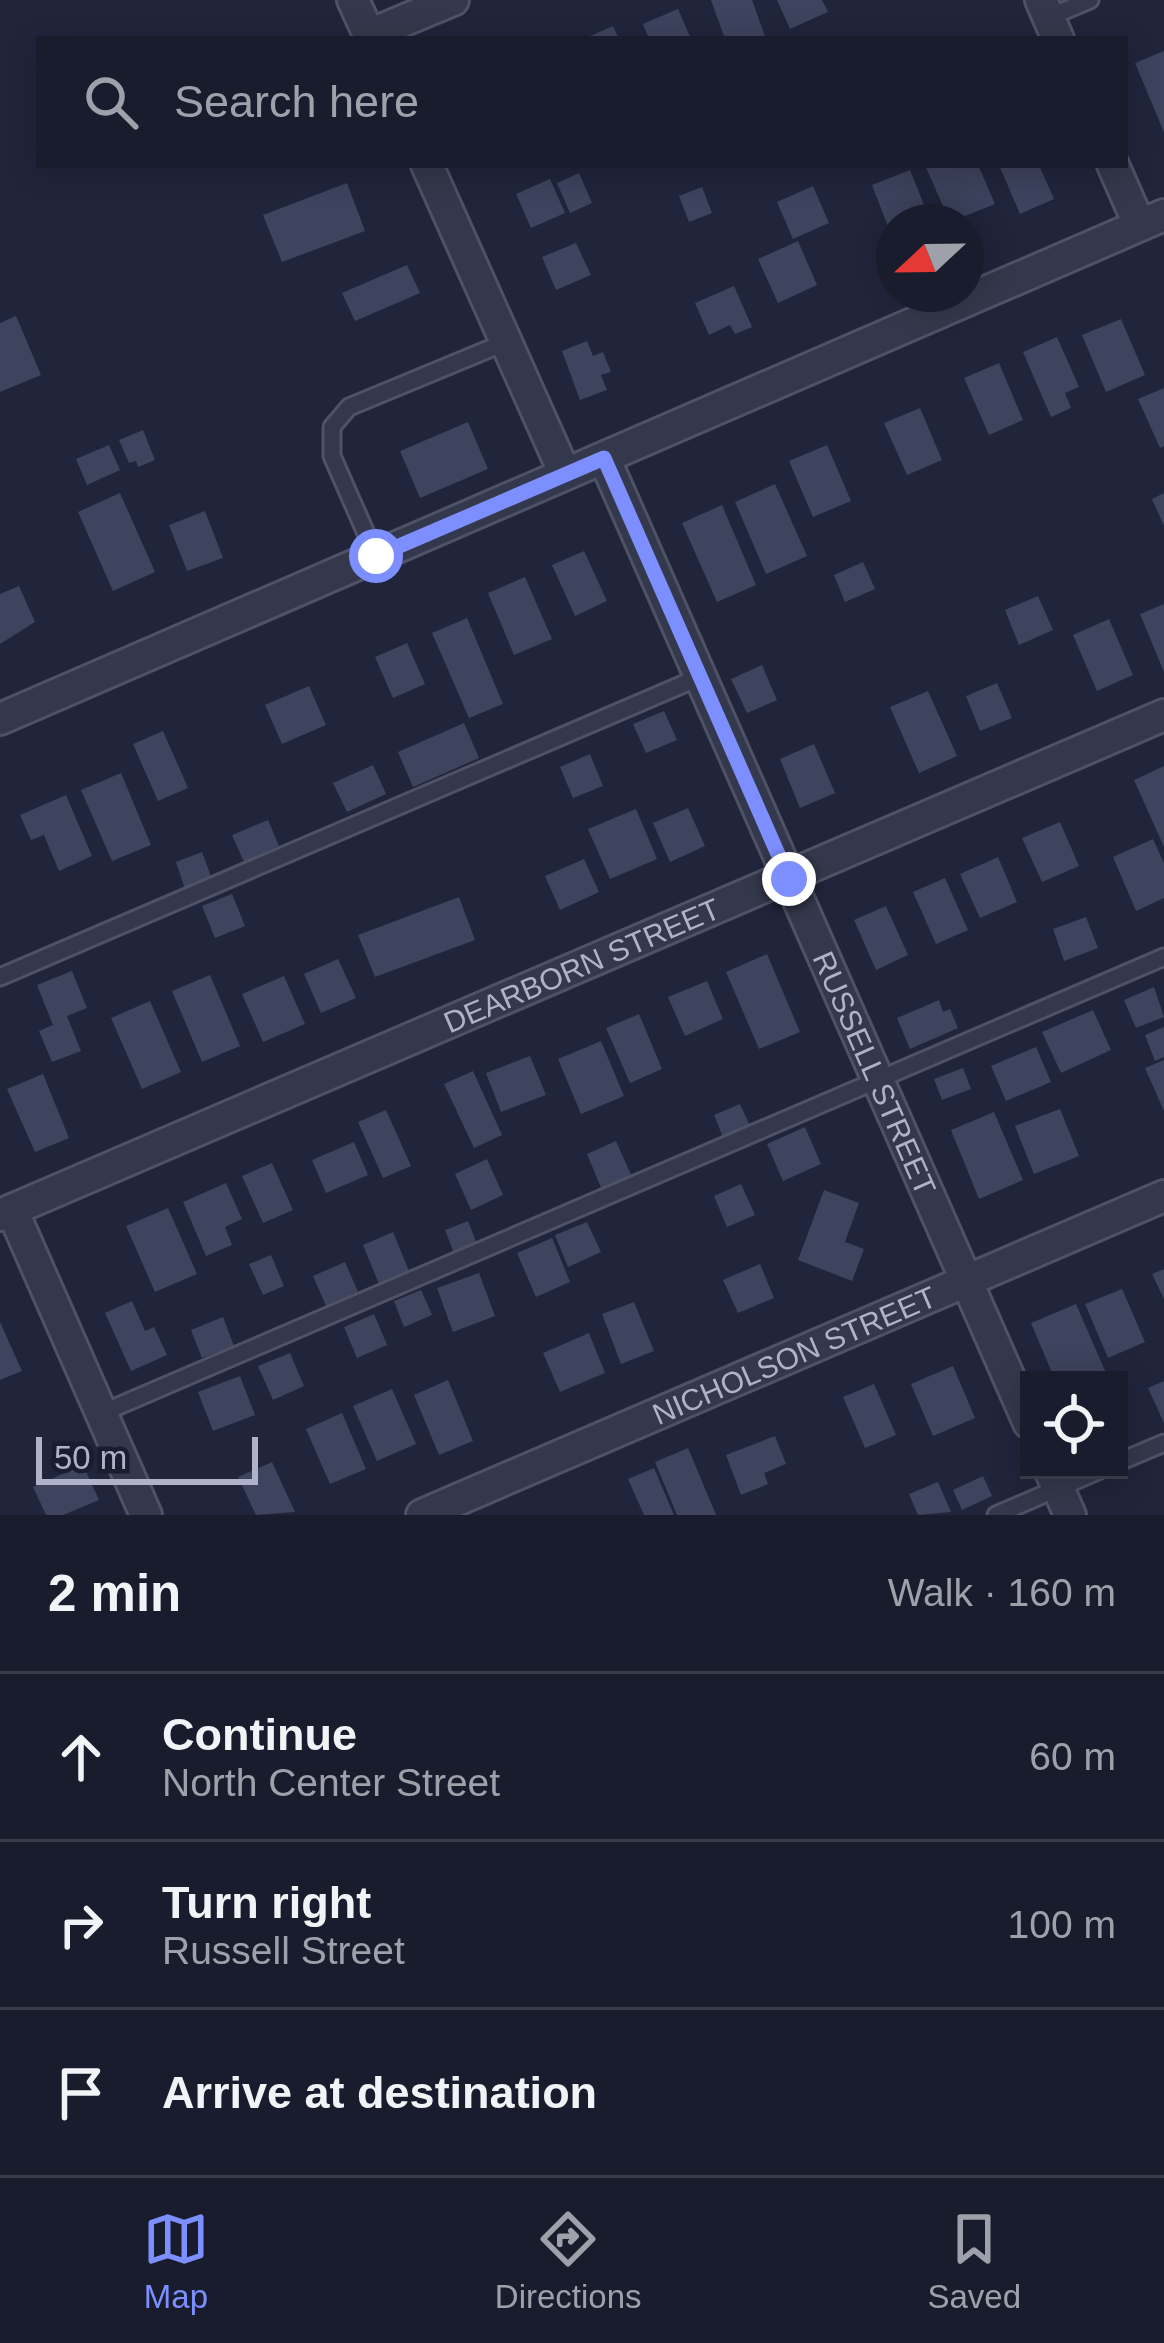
<!DOCTYPE html>
<meta charset="utf-8">
<style>
body{margin:0;font-family:Helvetica,sans-serif;background:#212535;color:#f1f3f6}
.controls{position:absolute;right:36px;bottom:36px;display:grid;overflow:hidden;border-radius:0px;box-shadow:0 6px 30px #0003}
.controls button{width:108px;height:108px;display:grid;place-items:center;padding:0;border:0;border-bottom:3px solid #363a49;background:#181c2d;color:#f1f3f6;font:60px sans-serif}
.compass{position:absolute;left:876px;top:204px;width:108px;height:108px;border-radius:50%;background:#181c2d;box-shadow:0 6px 30px #0003;rotate:248deg}
.scale{position:absolute;left:36px;bottom:30px;width:222px;box-sizing:border-box;padding-left:12px;border:6px solid #afb2c8;border-top:0;font-size:33px;line-height:42px;white-space:nowrap;color:#afb2c8;-webkit-text-stroke:9px #191d30;paint-order:stroke}
.stop{position:absolute;width:36px;height:36px;margin:-27px;border:9px solid #7d8fff;border-radius:50%;background:#fff}
.stop.end{background:#7d8fff;border-color:#fff;box-shadow:0 3px 12px #0008}
.list{margin:0;padding:0;list-style:none}
h2{display:flex;justify-content:space-between;align-items:center;height:156px;margin:0;padding:0 48px;font-size:51px}
h2 small{font-size:39px;font-weight:400;color:#9fa1aa}
.list li{display:grid;grid-template-columns:78px 1fr auto;gap:36px;align-items:center;box-sizing:border-box;height:168px;padding:0 48px;border-top:3px solid #363a49}
.list b{display:block;font-size:45px;white-space:nowrap}
.list p{margin:0;font-size:39px;white-space:nowrap;color:#9fa1aa}
.list em{font-size:39px;font-style:normal;color:#9fa1aa}
.icon{flex:none;width:66px;height:66px;fill:none;stroke:currentColor;stroke-width:2;stroke-linecap:round;stroke-linejoin:round}
.map{position:relative;flex:none;width:1164px;height:1515px;overflow:hidden}
.search{position:absolute;background:#181c2d;box-shadow:0 6px 30px #0003;left:36px;right:36px;top:36px;height:132px;display:flex;align-items:center;gap:30px;box-sizing:border-box;padding:0 42px;border-radius:0px;color:#9fa1aa;font-size:45px}
.sheet{height:660px;background:#181c2d}
nav{display:flex;justify-content:space-around;align-items:center;box-sizing:border-box;height:168px;border-top:3px solid #363a49;background:#181c2d;font-size:33px;color:#9fa1aa}
nav a{display:grid;justify-items:center;gap:6px}
nav .on{color:#7d8fff}
.map>svg:first-child{display:block}
</style>
<div class="map">
<svg width="1164" height="1515" viewBox="0 0 1164 1515">
<rect width="100%" height="100%" fill="#20253c"/>
<!-- building -->
<g fill="#3e435e">
<polygon points="711,0 752,0 766,39 725,39"/>
<polygon points="777,0 822,0 828,12 790,29"/>
<polygon points="678,9 691,39 649,39 643,24"/>
<polygon points="613,26 619,39 583,39"/>
<polygon points="1164,51 1164,132 1135,63"/>
<polygon points="925,165 978,165 995,204 950,222"/>
<polygon points="999,165 1039,165 1054,199 1020,214"/>
<polygon points="910,170 931,222 894,222 894,242 872,185"/>
<polygon points="579,173 592,203 570,213 557,183"/>
<polygon points="550,179 565,213 531,228 516,194"/>
<polygon points="347,183 365,231 282,262 263,215"/>
<polygon points="813,186 829,223 793,239 777,202"/>
<polygon points="702,187 712,213 689,222 679,196"/>
<polygon points="798,241 817,285 778,303 758,259"/>
<polygon points="576,243 591,275 556,290 542,257"/>
<polygon points="407,265 420,293 355,321 342,293"/>
<polygon points="734,286 752,327 735,334 730,325 709,335 695,303"/>
<polygon points="16,316 41,375 0,392 0,323"/>
<polygon points="1121,319 1145,375 1106,392 1082,335"/>
<polygon points="1057,337 1079,387 1065,393 1071,408 1051,417 1023,352"/>
<polygon points="587,341 593,356 603,352 611,372 601,375 607,390 580,400 562,351"/>
<polygon points="999,363 1023,420 989,435 964,378"/>
<polygon points="1164,388 1164,446 1160,448 1138,399"/>
<polygon points="920,408 942,460 907,475 884,423"/>
<polygon points="468,422 488,469 420,498 400,451"/>
<polygon points="143,430 155,460 138,467 136,461 129,463 119,440"/>
<polygon points="109,445 120,470 87,485 76,459"/>
<polygon points="827,445 851,501 813,517 789,461"/>
<polygon points="775,484 807,556 766,574 735,502"/>
<polygon points="120,493 155,572 113,591 78,512"/>
<polygon points="1164,493 1164,526 1152,499"/>
<polygon points="722,505 756,585 717,602 682,523"/>
<polygon points="205,511 223,558 187,571 169,525"/>
<polygon points="584,551 607,601 575,616 552,565"/>
<polygon points="863,562 875,589 845,602 834,575"/>
<polygon points="525,577 552,639 514,655 488,593"/>
<polygon points="19,586 35,622 0,644 0,594"/>
<polygon points="1038,596 1053,630 1019,645 1005,610"/>
<polygon points="1164,604 1164,672 1140,614"/>
<polygon points="467,618 503,704 469,718 432,633"/>
<polygon points="1109,619 1133,675 1097,691 1073,635"/>
<polygon points="407,643 425,684 393,698 375,657"/>
<polygon points="762,665 777,700 747,713 731,679"/>
<polygon points="997,683 1012,718 980,731 966,696"/>
<polygon points="309,686 326,725 282,744 265,705"/>
<polygon points="928,691 957,756 919,773 890,707"/>
<polygon points="664,711 677,740 646,753 633,724"/>
<polygon points="464,723 479,758 413,787 398,752"/>
<polygon points="163,731 188,788 158,801 133,744"/>
<polygon points="814,744 835,793 800,808 780,759"/>
<polygon points="590,754 603,786 573,798 560,767"/>
<polygon points="373,765 386,794 347,812 333,783"/>
<polygon points="1164,766 1164,847 1134,780"/>
<polygon points="121,773 151,845 112,861 81,790"/>
<polygon points="66,795 92,856 59,871 44,835 31,840 20,815"/>
<polygon points="688,808 705,846 670,862 653,823"/>
<polygon points="636,809 657,859 610,879 588,829"/>
<polygon points="268,820 279,846 244,862 232,835"/>
<polygon points="1060,822 1079,866 1042,882 1022,838"/>
<polygon points="1153,839 1164,863 1164,898 1136,911 1113,857"/>
<polygon points="202,852 212,879 185,889 176,862"/>
<polygon points="998,857 1017,902 980,918 960,874"/>
<polygon points="584,859 599,892 560,910 545,876"/>
<polygon points="945,878 968,930 936,944 913,892"/>
<polygon points="232,894 245,926 215,938 202,906"/>
<polygon points="459,897 475,940 375,977 358,935"/>
<polygon points="886,906 908,955 876,970 854,920"/>
<polygon points="1086,917 1098,948 1064,961 1053,929"/>
<polygon points="767,954 800,1032 759,1049 726,972"/>
<polygon points="338,959 356,998 321,1013 304,974"/>
<polygon points="72,971 87,1008 67,1016 81,1051 52,1062 39,1031 53,1025 37,985"/>
<polygon points="210,975 240,1046 202,1062 172,991"/>
<polygon points="284,976 305,1024 263,1042 242,994"/>
<polygon points="707,981 723,1019 685,1036 668,997"/>
<polygon points="1154,987 1164,1017 1136,1028 1124,1000"/>
<polygon points="939,1000 943,1012 950,1009 958,1028 910,1049 897,1018"/>
<polygon points="150,1001 181,1072 142,1089 111,1018"/>
<polygon points="1093,1010 1111,1050 1061,1073 1042,1032"/>
<polygon points="639,1014 662,1069 630,1083 606,1028"/>
<polygon points="1164,1027 1164,1057 1155,1061 1145,1035"/>
<polygon points="601,1041 624,1096 581,1114 558,1059"/>
<polygon points="1036,1047 1051,1082 1006,1101 991,1066"/>
<polygon points="530,1056 546,1095 501,1112 486,1073"/>
<polygon points="1164,1060 1164,1111 1145,1068"/>
<polygon points="963,1068 971,1089 942,1100 934,1079"/>
<polygon points="473,1071 502,1135 474,1148 444,1084"/>
<polygon points="43,1074 69,1138 35,1152 7,1089"/>
<polygon points="740,1104 751,1128 724,1140 714,1115"/>
<polygon points="1060,1109 1079,1156 1034,1174 1015,1126"/>
<polygon points="386,1110 411,1166 383,1178 358,1122"/>
<polygon points="994,1112 1023,1180 979,1199 951,1130"/>
<polygon points="805,1127 821,1164 783,1181 767,1144"/>
<polygon points="616,1141 632,1177 602,1190 587,1154"/>
<polygon points="354,1142 368,1175 326,1193 312,1160"/>
<polygon points="487,1159 503,1195 471,1210 455,1174"/>
<polygon points="272,1163 293,1210 263,1223 242,1176"/>
<polygon points="226,1183 242,1219 225,1227 232,1245 206,1256 183,1202"/>
<polygon points="741,1184 755,1215 727,1227 714,1196"/>
<polygon points="824,1190 859,1203 845,1242 864,1249 852,1281 798,1260"/>
<polygon points="168,1208 197,1274 155,1292 126,1226"/>
<polygon points="468,1221 477,1244 454,1253 445,1230"/>
<polygon points="587,1222 601,1252 568,1267 555,1235"/>
<polygon points="393,1232 409,1271 379,1284 363,1245"/>
<polygon points="552,1238 570,1282 536,1297 517,1253"/>
<polygon points="271,1255 284,1286 263,1295 249,1264"/>
<polygon points="345,1262 359,1294 327,1308 313,1276"/>
<polygon points="760,1264 774,1298 738,1313 723,1280"/>
<polygon points="1164,1269 1164,1299 1152,1274"/>
<polygon points="479,1273 495,1316 453,1332 437,1288"/>
<polygon points="1122,1289 1145,1342 1108,1358 1085,1304"/>
<polygon points="421,1290 432,1315 404,1327 394,1301"/>
<polygon points="132,1301 145,1331 154,1327 167,1355 131,1371 105,1313"/>
<polygon points="634,1302 654,1351 621,1364 602,1314"/>
<polygon points="1076,1304 1109,1380 1055,1380 1031,1323"/>
<polygon points="374,1314 387,1345 357,1358 344,1327"/>
<polygon points="223,1317 234,1346 202,1358 191,1330"/>
<polygon points="0,1322 22,1371 0,1380"/>
<polygon points="589,1333 605,1373 560,1392 543,1353"/>
<polygon points="290,1353 304,1386 273,1400 258,1366"/>
<polygon points="953,1366 975,1418 933,1436 911,1384"/>
<polygon points="240,1376 255,1415 213,1431 198,1392"/>
<polygon points="448,1380 473,1441 439,1455 414,1395"/>
<polygon points="1164,1381 1164,1423 1148,1388"/>
<polygon points="874,1384 896,1435 865,1448 843,1397"/>
<polygon points="392,1389 416,1444 377,1461 353,1406"/>
<polygon points="342,1413 366,1469 330,1484 306,1429"/>
<polygon points="775,1436 786,1464 764,1473 768,1484 741,1495 726,1455"/>
<polygon points="688,1448 716,1515 677,1515 655,1462"/>
<polygon points="272,1462 295,1512 256,1515 238,1477"/>
<polygon points="83,1465 99,1500 63,1515 46,1515 33,1487"/>
<polygon points="654,1468 674,1515 644,1515 628,1479"/>
<polygon points="983,1476 992,1496 962,1510 953,1490"/>
<polygon points="938,1482 951,1512 918,1515 909,1494"/>
</g>
<g fill="none" stroke-linecap="round" stroke-linejoin="round">
<!-- lane casing -->
<g stroke="#4f5266" stroke-width="21">
<g id="lane">
<polyline points="1049,17 1090,0"/>
<polyline points="376,556 332,456 332,427 349,407 506,342"/>
<polyline points="0,977 700,677"/>
<polyline points="102,1413 1164,957"/>
<polyline points="1119,1462 1164,1443"/>
<polyline points="996,1515 1100,1470"/>
</g>
</g>
<!-- street casing -->
<g stroke="#4f5266" stroke-width="36">
<g id="street">
<polyline points="353,0 371,39"/>
<polyline points="1041,0 1058,39"/>
<polyline points="369,35 453,0"/>
<polyline points="427,165 565,474"/>
<polyline points="1113,165 1139,224"/>
<path id="s1" d="M604 458 1029 1423"/>
<polyline points="0,719 1164,215"/>
<polyline points="12,1210 146,1515"/>
<path id="s2" d="M0 1215 1164 715"/>
<polyline points="1050,1470 1070,1515"/>
<path id="s3" d="M422 1515 1164 1196"/>
</g>
</g>
<!-- lane -->
<use href="#lane" stroke="#34384c" stroke-width="15"/>
<!-- street -->
<use href="#street" stroke="#34384c" stroke-width="30"/>
</g>
<g fill="none" stroke-linecap="round" stroke-linejoin="round">
<!-- route -->
<polyline stroke="#7d8fff" stroke-width="15" points="376,556 604,458 789,879"/>
</g>
<g text-anchor="middle" dominant-baseline="central" stroke-width="9" stroke-linejoin="round" paint-order="stroke">
<!-- street labels -->
<g font-size="30" fill="#afb2c8" stroke="#191d30">
<text stroke="none"><textPath href="#s2" startOffset="633">DEARBORN STREET</textPath></text>
<text stroke="none"><textPath href="#s1" startOffset="672">RUSSELL STREET</textPath></text>
<text stroke="none"><textPath href="#s3" startOffset="405">NICHOLSON STREET</textPath></text>
</g>
</g>
</svg>
<div class="controls">
<button><svg class="icon" aria-label="locate" viewBox="0 0 24 24"><circle cx="12" cy="12" r="6"/><path d="M12 2v4M12 18v4M2 12h4M18 12h4"/></svg></button>
</div>
<svg class="compass" viewBox="-18 -18 36 36"><path d="M0-13l5 13h-10z" fill="#e53935"/><path d="M0 13l5-13h-10z" fill="#9fa1aa"/></svg>
<div class="scale">50 m</div>
<div class="stop" style="left:376px;top:556px"></div>
<div class="stop end" style="left:789px;top:879px"></div>
<div class="search"><svg class="icon" aria-label="search" viewBox="0 0 24 24"><circle cx="10" cy="10" r="6"/><path d="M15 15l6 6"/></svg>Search here</div>
</div>
<section class="sheet">
<h2>2 min<small>Walk · 160 m</small></h2>
<ul class="list">
<li><svg class="icon" aria-label="ahead" viewBox="0 0 24 24"><path d="M12 20V5M6 11l6-6 6 6"/></svg><div><b>Continue</b><p>North Center Street</p></div><em>60 m</em></li>
<li><svg class="icon" aria-label="right" viewBox="0 0 24 24"><path d="M7 20v-9h11M14 6l5 5-5 5"/></svg><div><b>Turn right</b><p>Russell Street</p></div><em>100 m</em></li>
<li><svg class="icon" aria-label="arrive" viewBox="0 0 24 24"><path d="M6 21V4h12l-3 4 3 4H6"/></svg><div><b>Arrive at destination</b></div></li>
</ul>
</section>
<nav>
<a class="on"><svg class="icon" aria-label="map" viewBox="0 0 24 24"><path d="M3 6l6-2 6 2 6-2v14l-6 2-6-2-6 2zM9 4v14M15 6v14"/></svg>Map</a>
<a><svg class="icon" aria-label="directions" viewBox="0 0 24 24"><path d="M12 3l9 9-9 9-9-9zM9 14v-3h6M13 9l2 2-2 2"/></svg>Directions</a>
<a><svg class="icon" aria-label="saved" viewBox="0 0 24 24"><path d="M7 4h10v16l-5-4-5 4z"/></svg>Saved</a>
</nav>
